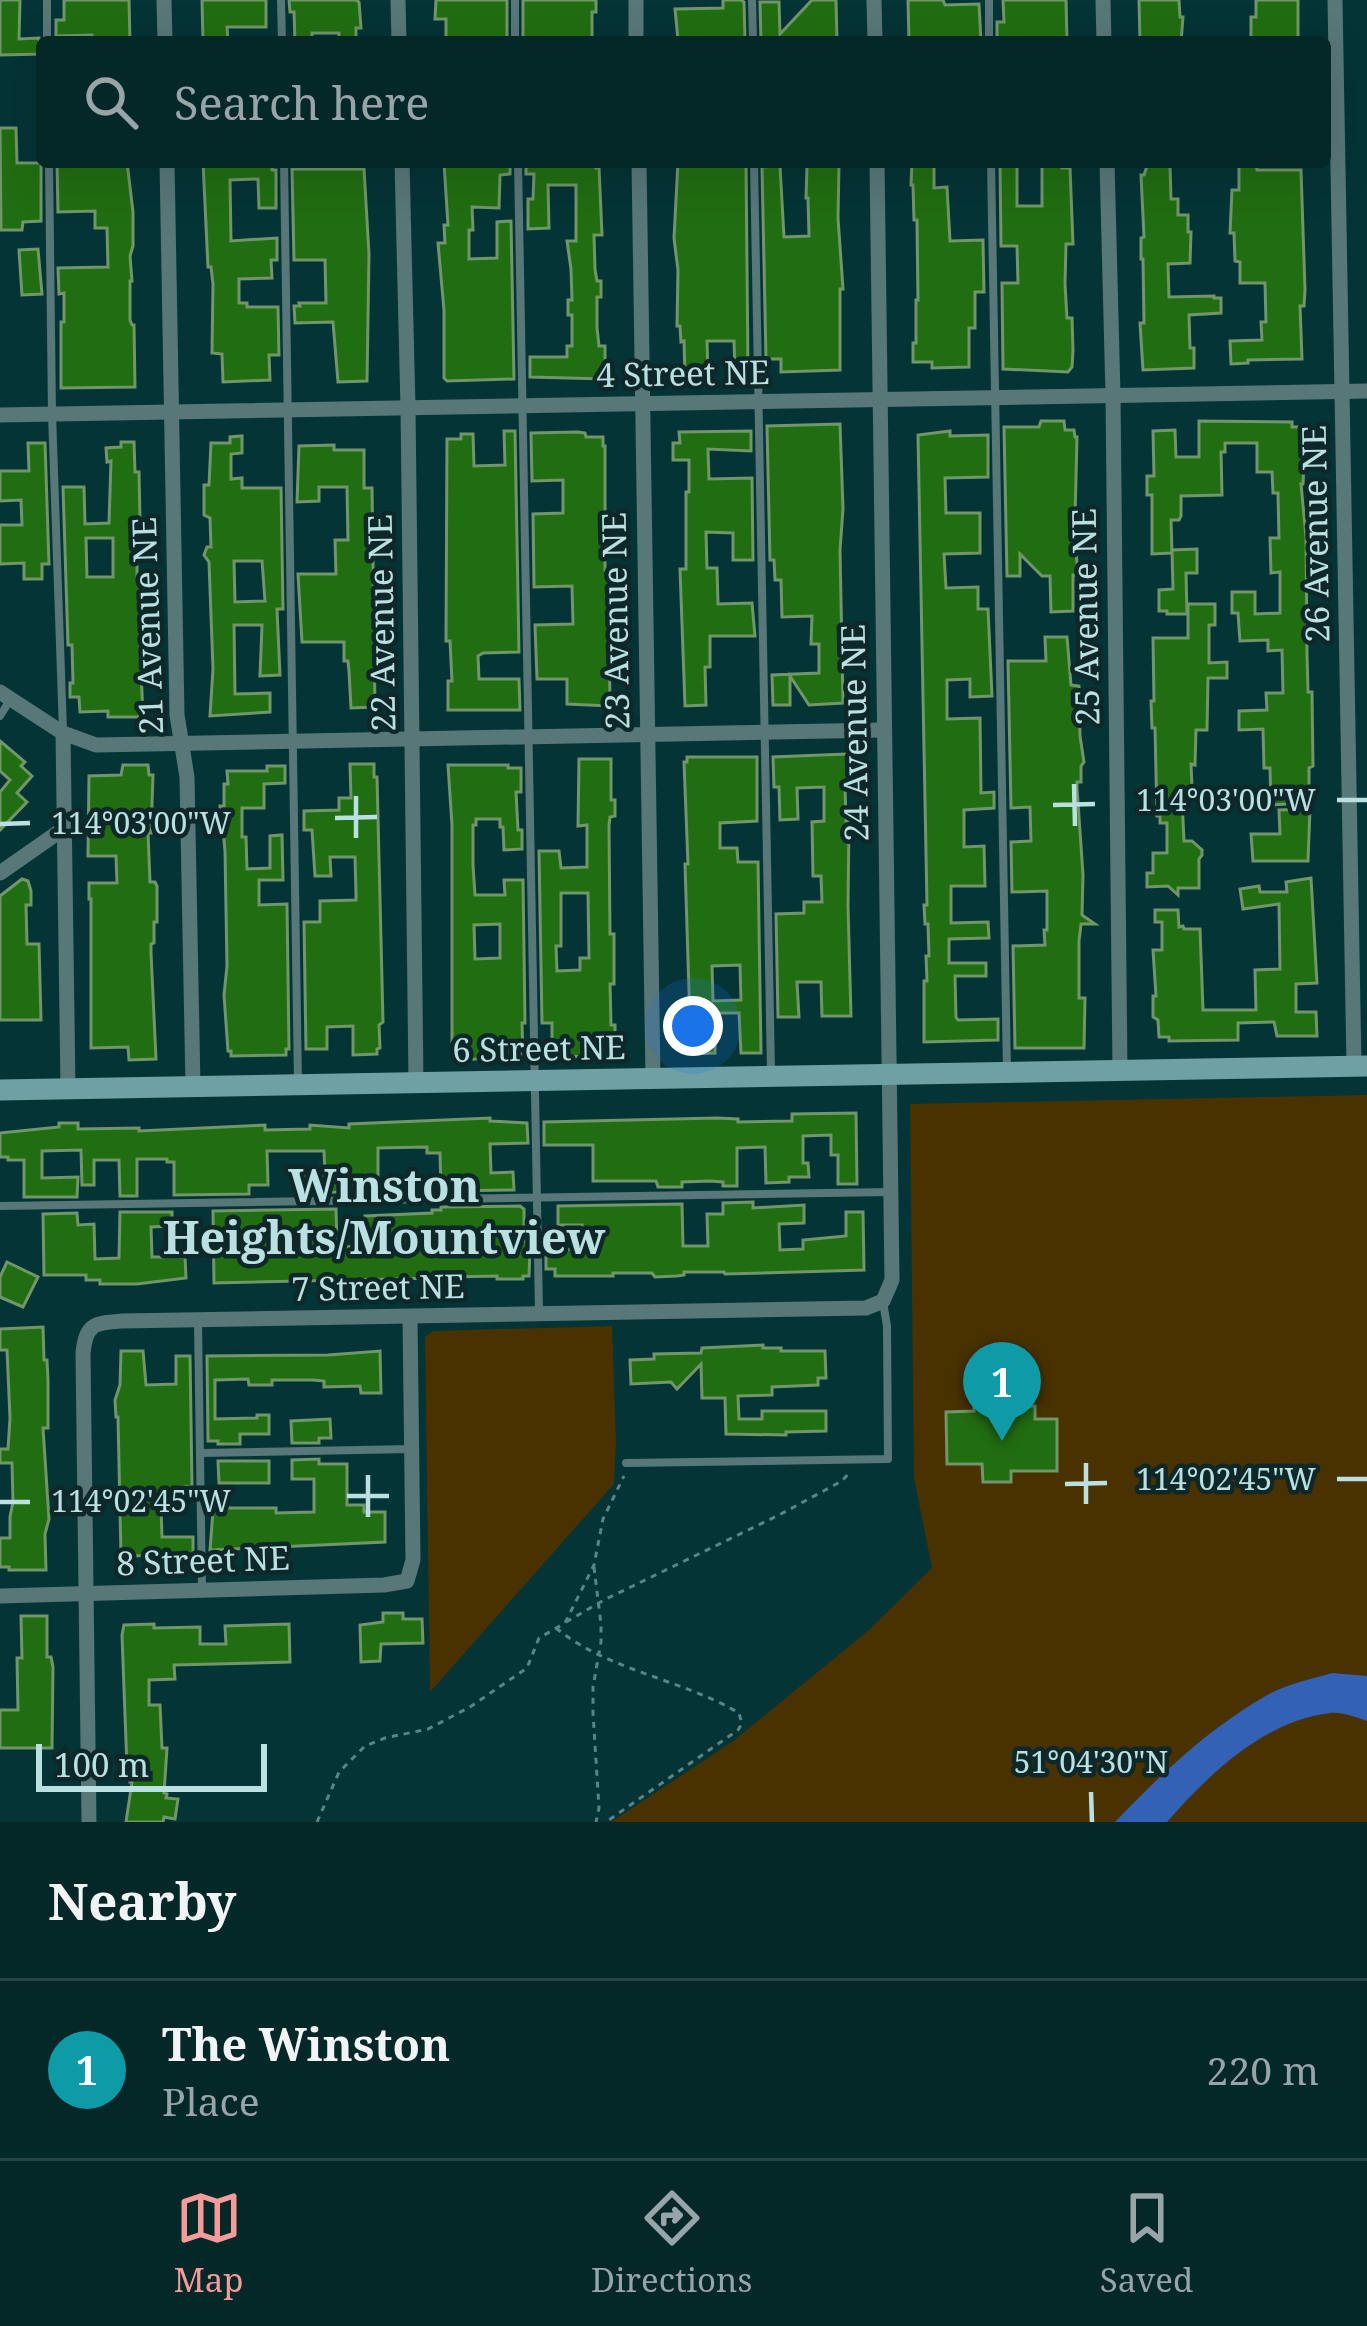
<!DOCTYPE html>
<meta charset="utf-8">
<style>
body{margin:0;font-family:"Noto Serif",serif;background:#123334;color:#f1f3f6}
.scale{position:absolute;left:36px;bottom:30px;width:231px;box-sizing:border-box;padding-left:12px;border:6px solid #bbe0e2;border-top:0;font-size:33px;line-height:42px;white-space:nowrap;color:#bbe0e2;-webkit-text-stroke:9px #0e2829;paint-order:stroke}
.you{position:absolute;left:693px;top:1026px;width:42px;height:42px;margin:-30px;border:9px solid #fff;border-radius:50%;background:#1a73e8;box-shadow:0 0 0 18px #1a73e833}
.badge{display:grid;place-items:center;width:78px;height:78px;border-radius:50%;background:#f59b9a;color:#fff;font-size:39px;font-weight:700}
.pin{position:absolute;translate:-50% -99px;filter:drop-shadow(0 3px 6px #0008)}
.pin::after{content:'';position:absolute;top:63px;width:42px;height:36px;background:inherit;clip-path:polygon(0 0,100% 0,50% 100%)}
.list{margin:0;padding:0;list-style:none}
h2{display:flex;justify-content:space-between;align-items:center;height:156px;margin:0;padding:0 48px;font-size:51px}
h2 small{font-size:39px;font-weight:400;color:#97a5a8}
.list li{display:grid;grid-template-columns:78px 1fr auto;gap:36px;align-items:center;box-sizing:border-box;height:180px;padding:0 48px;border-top:3px solid #254445}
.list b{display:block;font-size:45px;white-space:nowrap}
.list p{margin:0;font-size:39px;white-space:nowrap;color:#97a5a8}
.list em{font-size:39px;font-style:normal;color:#97a5a8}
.icon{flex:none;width:66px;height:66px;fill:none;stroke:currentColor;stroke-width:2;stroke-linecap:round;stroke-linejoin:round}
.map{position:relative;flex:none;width:1367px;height:1822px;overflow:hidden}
.search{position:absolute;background:#042728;box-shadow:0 12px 48px #0002;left:36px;right:36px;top:36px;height:132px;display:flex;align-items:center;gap:30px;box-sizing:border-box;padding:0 42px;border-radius:12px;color:#97a5a8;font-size:45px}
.sheet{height:336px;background:#042728}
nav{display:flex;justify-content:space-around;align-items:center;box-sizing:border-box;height:168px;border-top:3px solid #254445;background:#042728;font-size:33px;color:#97a5a8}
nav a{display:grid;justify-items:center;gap:6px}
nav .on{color:#f59b9a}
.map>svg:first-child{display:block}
</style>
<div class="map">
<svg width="1367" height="1822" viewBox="0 0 1367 1822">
<rect width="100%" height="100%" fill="#053436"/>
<!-- green -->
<g fill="#493200">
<polygon points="1367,1095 1367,1822 611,1822 732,1742 869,1630 932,1568 914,1478 910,1104"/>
<polygon points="612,1326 616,1441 614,1484 430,1692 425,1337 433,1331"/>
</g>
<!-- water -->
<path fill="#3261b5" d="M1332 1673 1367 1676V1721C1355 1717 1342 1712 1330 1713 1264 1721 1209 1774 1167 1822H1115C1162 1773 1209 1728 1269 1694 1288 1684 1312 1679 1332 1673Z"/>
<!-- building -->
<g fill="#216d11" stroke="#709669" stroke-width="3" fill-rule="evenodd">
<polygon points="0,0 20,0 19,39 39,38 41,54 0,55"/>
<polygon points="64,0 129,0 130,42 92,42 92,35 56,36 56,20 64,20"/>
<polygon points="202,0 266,0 266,27 227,27 228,42 203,42"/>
<polygon points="289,0 356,0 359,2 361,28 356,28 356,39 339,40 339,33 312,33 312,42 295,42 294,12 290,12"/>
<polygon points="436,0 507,0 507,42 446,42 446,19 435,19"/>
<polygon points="523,0 596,0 596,12 592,12 592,38 574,38 574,42 523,42"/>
<polygon points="723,0 741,0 744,2 745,40 678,40 675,9 723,8"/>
<polygon points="812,0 836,0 837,41 761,42 760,2 779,2 780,34"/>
<polygon points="908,0 943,0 945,5 979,4 981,42 909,42"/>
<polygon points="1003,0 1066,0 1067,42 997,42 997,22 1004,22"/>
<polygon points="1139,0 1179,0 1180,17 1183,17 1181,42 1140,42"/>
<polygon points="1256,0 1298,0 1298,42 1262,42 1262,38 1251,38 1251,17 1256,17"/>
<polygon points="0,128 16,128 17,163 41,163 41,221 23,222 22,230 1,230"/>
<polygon points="127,162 133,212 133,246 130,256 132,281 130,281 130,320 132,325 134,325 135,387 61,388 61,322 64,322 64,293 59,294 58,268 108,267 107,228 95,228 95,211 58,212 57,163"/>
<polygon points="203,162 272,162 272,170 276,170 276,208 259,208 258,179 230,180 231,241 277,238 277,260 271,260 272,278 239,279 239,303 247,303 247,307 278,307 279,355 269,355 270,380 223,382 222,354 212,353 213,284 211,267 208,267"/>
<polygon points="447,162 510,162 510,174 500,175 499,208 472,207 473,230 469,230 469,259 497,258 497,222 511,221 514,379 447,381 444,378 444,310 438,243 445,243 444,225 448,225 444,163"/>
<polygon points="526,162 596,162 596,168 599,167 602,235 594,235 595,269 597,281 601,281 601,297 597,297 597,328 599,346 605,346 605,379 530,377 530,357 567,357 567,346 572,346 572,315 568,315 568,300 572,300 571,269 567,241 576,241 576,185 548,185 549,228 528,229 528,199 533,199 534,174 526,174"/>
<polygon points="678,162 746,162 748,371 735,372 734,341 707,341 708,376 685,377 684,341 681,342 680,326 677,326 678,270 674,238"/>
<polygon points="912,162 934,162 934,188 947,187 950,241 983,240 984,292 975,292 975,328 969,328 969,367 932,368 932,362 913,362 913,343 916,343 916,300 918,300 917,220 914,220 913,185 911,185"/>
<polygon points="1000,162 1017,162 1017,206 1042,206 1042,162 1062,162 1062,168 1070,168 1073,244 1066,244 1065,284 1067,318 1072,318 1073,350 1072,367 1068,372 1003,369 1002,283 1018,283 1017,246 1001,246"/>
<polygon points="1239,162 1256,162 1257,170 1301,170 1305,290 1304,306 1300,306 1302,359 1248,360 1248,363 1231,364 1230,341 1262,340 1261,322 1266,322 1265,283 1240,283 1240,262 1235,261 1234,233 1230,233 1232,190 1239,190"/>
<polygon points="839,165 838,218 843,289 840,289 840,370 781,372 781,359 766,359 762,167 780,166 784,237 809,236 808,198 806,198 807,166"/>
<polygon points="1147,166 1170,166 1171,199 1178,199 1178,215 1188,215 1188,232 1191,232 1190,263 1168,264 1169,297 1214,296 1214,298 1221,298 1221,313 1189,315 1190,348 1194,348 1194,368 1143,370 1140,323 1144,323 1143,259 1141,259 1141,238 1144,237 1141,175 1144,175"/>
<polygon points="292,169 364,169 369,254 367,381 338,382 333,322 295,323 294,306 300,306 299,303 326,303 325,260 294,260"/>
<polygon points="38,249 42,294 22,295 19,250"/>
<polygon points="1041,421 1064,421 1065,430 1074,430 1075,437 1077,437 1075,517 1073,517 1078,575 1073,575 1073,611 1051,612 1050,576 1042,576 1020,554 1020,576 1007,576 1004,427 1039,427"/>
<polygon points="1199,421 1292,422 1292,427 1306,427 1303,484 1301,484 1306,537 1307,654 1308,692 1312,692 1313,766 1309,768 1309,789 1286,804 1271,805 1270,768 1264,768 1263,729 1239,730 1239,711 1267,710 1266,693 1283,693 1282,650 1268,651 1268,640 1240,641 1238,613 1232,613 1232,592 1255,592 1255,614 1280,613 1280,572 1271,573 1270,538 1279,538 1278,493 1273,493 1272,472 1257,472 1257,443 1225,443 1225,452 1221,452 1222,495 1181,496 1181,516 1179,520 1171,520 1172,553 1152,554 1152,495 1147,495 1147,476 1154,476 1153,431 1175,430 1176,457 1199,457"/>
<polygon points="840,424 843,509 840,550 843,703 809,705 790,676 790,705 773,705 772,675 819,673 819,644 811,644 812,616 782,617 781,580 775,580 774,560 770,560 767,426"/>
<polygon points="504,431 515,431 519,652 483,653 478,656 479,679 519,679 520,710 448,710 448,681 452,681 450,641 446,641 447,439 461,439 461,434 473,434 474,466 505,465"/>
<polygon points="751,431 751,451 708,449 709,479 752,478 753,560 733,560 733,533 706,532 707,568 717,568 718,604 752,603 755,636 710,636 710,667 705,667 706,705 685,706 680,569 686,569 686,492 689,492 689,460 673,460 673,443 680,443 679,432"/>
<polygon points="950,431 950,436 988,435 988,477 945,478 946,513 980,513 980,553 944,554 946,588 978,587 978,609 988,609 992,696 970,697 970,679 947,680 947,719 980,718 981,793 994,792 994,808 964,810 964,847 984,846 985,886 951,886 951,923 988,922 989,938 949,939 949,963 986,963 986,976 955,976 956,1017 958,1020 998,1019 998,1040 924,1042 924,981 927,981 926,956 929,956 928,924 925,924 924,905 927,905 918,435"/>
<polygon points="578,432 585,433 586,437 603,437 603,446 605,446 605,570 609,570 612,614 609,620 610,706 567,704 567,679 537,679 535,625 573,624 572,586 534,587 533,514 563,513 563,480 532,481 531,433"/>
<path d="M242 436V453L231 454V479L242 478V488H281L283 609H277L280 675 260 676 262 625H234L235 694 270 693V712L210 716 213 669 209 562 204 555 207 547H211L210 518 204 515V485H209L211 443H230V437ZM234 561H262L265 601 235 602Z"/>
<path d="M121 442H134L135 472H139L140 520H137V576H141L140 653 143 713 139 717H108V711L80 712 79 697H70V683H73L72 645H68L63 487H84L85 524 109 523 111 461 107 462 106 448 121 447ZM86 538H113V577H87Z"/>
<polygon points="28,443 45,443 49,564 42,564 42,579 24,579 24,563 0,564 0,525 22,525 21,500 0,501 0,471 29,471"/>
<polygon points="334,445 334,450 364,450 364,488 372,488 375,707 351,708 349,671 348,661 344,661 344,642 302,642 298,574 336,574 335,540 348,540 347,487 319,487 319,501 297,502 299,446"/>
<polygon points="1197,549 1197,573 1186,573 1187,614 1167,614 1167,611 1159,611 1159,590 1173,589 1172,550"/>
<polygon points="1188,604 1215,604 1215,625 1209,625 1209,663 1227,662 1227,678 1208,678 1207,730 1196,730 1195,765 1191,764 1192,787 1195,793 1191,798 1182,799 1184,841 1192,841 1202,850 1202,855 1199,859 1199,888 1178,888 1178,895 1168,886 1147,887 1147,873 1153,873 1153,853 1167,853 1167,823 1160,823 1160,816 1157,816 1155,728 1152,728 1151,701 1154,701 1153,638 1188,638"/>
<polygon points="1045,637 1067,637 1071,685 1079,686 1080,736 1084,762 1081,766 1081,782 1077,782 1077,788 1083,875 1082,915 1095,924 1081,924 1079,941 1079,998 1085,998 1084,1048 1015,1048 1013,946 1045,945 1044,930 1047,930 1047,891 1012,892 1011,842 1031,841 1030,807 1011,808 1008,661 1046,661"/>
<polygon points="0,741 25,762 21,766 32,776 17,793 27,802 0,830 0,792 10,780 0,771"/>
<polygon points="846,754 849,768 849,781 845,787 846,821 849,821 848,906 851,1016 822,1016 821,982 797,982 799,1017 778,1017 776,914 804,913 804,902 822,902 821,876 813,876 812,822 824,821 824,787 797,788 798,819 780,820 779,787 774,787 773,757"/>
<path d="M687 757H757V821L720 823V848H737L738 862H758L761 1053H741L739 1013H715V1053L691 1054 685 864H688L684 762H687ZM740 965 741 1000 713 1001 712 966Z"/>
<path d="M579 759H611V800H615V816L610 817 609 825 610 934H614V984H610L611 1025H615V1057L552 1056V1023H542L539 851H559L561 868 587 867V825L578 826ZM561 893H588L589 958H580V970L557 971 556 946H561Z"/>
<polygon points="350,764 374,764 374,777 377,777 383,1022 379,1025 380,1048 377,1049 377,1054 353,1055 353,1026 327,1027 327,1049 306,1049 304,922 320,922 320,901 356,900 356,894 355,857 330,857 331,876 315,876 312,830 304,830 304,811 339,810 339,798 351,798"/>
<polygon points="123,765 148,765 149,775 153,775 151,833 148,833 150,882 155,882 157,886 157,922 154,922 154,943 151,944 151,953 156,1059 129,1060 128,1047 91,1048 91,899 89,899 89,883 117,883 116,856 88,856 89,776 121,775"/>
<path d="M448 765H508V768H521V792H516L518 830H522V849L504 850 503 827H500V819H476V825H473V865L475 895H505L504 880H523L525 1023H522L523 1057 456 1060 455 1045 452 1042V825ZM500 924V958L475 959 474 925Z"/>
<polygon points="267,766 285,766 285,783 264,784 264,808 242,808 242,837 246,837 247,869 270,868 270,836 282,835 283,880 259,880 259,905 287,904 289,1049 286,1049 286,1055 231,1056 231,1051 228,1051 224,995 227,966 225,851 223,829 219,829 220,806 224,806 224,784 228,784 227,771 267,771"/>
<polygon points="1310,809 1308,861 1253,861 1251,834 1280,834 1279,810"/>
<polygon points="1311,878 1317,983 1296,984 1296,1012 1316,1012 1317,1036 1277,1036 1274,1022 1238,1023 1238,1040 1169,1041 1169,1037 1159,1037 1158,1020 1153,1017 1153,996 1156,996 1153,950 1162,950 1162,922 1155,922 1155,910 1178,910 1179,927 1183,926 1184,929 1200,929 1203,1010 1256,1010 1255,970 1280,969 1279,904 1243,909 1240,889 1259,886 1260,892 1287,892 1286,882"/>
<polygon points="22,879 28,881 31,891 31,905 26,905 27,944 39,944 41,1020 0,1020 0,896"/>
<polygon points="856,1113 857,1184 838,1184 838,1155 831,1155 831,1135 803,1136 803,1163 808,1163 809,1177 789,1177 789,1182 766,1183 765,1147 737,1148 737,1186 723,1186 723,1182 710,1181 682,1182 682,1187 658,1187 656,1181 593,1181 593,1145 544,1145 544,1122 717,1118 738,1119 738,1122 792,1121 792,1114"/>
<polygon points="490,1118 490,1121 527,1123 528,1143 490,1144 491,1173 513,1172 514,1190 441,1191 440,1153 427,1153 427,1147 378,1148 378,1184 343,1185 343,1191 336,1192 295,1193 294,1176 325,1176 324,1151 267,1151 268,1185 249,1185 249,1194 174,1195 174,1162 167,1162 167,1159 137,1159 137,1196 120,1196 119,1160 94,1160 94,1185 82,1185 81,1150 42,1151 42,1178 78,1177 77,1197 24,1197 24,1160 8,1160 8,1157 0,1157 0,1133 59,1127 59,1123 78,1123 78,1129 139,1128 139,1131 265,1125 265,1130 310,1129 310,1125 349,1128 349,1124"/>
<polygon points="753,1202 753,1208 804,1205 804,1223 779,1224 780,1250 803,1249 803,1240 846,1236 846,1212 863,1212 864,1270 725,1274 724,1272 684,1272 684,1275 677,1276 655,1277 652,1273 613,1273 613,1276 555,1276 555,1269 546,1269 546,1250 582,1249 582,1225 558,1225 558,1206 682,1204 683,1246 708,1246 707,1214 723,1214 723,1203"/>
<polygon points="520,1206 524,1209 524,1241 528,1241 530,1250 529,1276 523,1276 523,1279 497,1279 497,1276 450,1277 450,1282 437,1282 437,1278 214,1283 213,1211 336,1209 337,1247 366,1246 365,1216 432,1213 432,1210 441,1210 441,1207"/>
<polygon points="120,1212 172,1212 172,1226 151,1227 152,1257 185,1257 186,1278 137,1284 100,1284 100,1280 86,1280 86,1275 44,1275 43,1214 77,1213 78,1225 94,1224 95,1259 119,1258"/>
<polygon points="7,1262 38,1277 23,1307 0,1297 0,1277"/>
<polygon points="43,1327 44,1360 47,1360 48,1380 48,1428 43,1428 49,1519 45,1534 46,1570 9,1570 9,1567 0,1567 0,1538 10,1538 10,1517 13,1502 12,1463 0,1463 0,1449 8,1449 10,1418 7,1350 0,1350 0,1329"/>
<polygon points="763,1345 763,1348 781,1348 781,1351 825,1351 826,1378 818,1378 818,1385 772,1387 772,1395 738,1396 739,1419 762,1419 762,1411 826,1411 826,1431 786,1432 786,1435 726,1434 725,1398 702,1398 701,1364 677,1389 671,1382 631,1384 630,1360 654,1359 654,1354 701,1353 702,1348"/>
<polygon points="121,1351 143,1351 146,1385 176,1384 176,1356 190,1356 192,1486 180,1487 181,1507 161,1508 162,1537 193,1537 193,1555 121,1556 118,1417 116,1417 115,1400 120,1385"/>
<polygon points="380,1351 381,1393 361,1393 360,1386 324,1387 324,1381 313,1380 272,1380 272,1385 249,1385 248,1379 215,1380 215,1419 257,1418 257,1415 269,1415 269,1434 240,1434 240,1444 218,1444 218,1441 208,1441 207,1356 328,1355"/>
<polygon points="973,1392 1004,1392 1004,1407 1035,1406 1035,1419 1057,1419 1057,1471 1011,1471 1011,1482 983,1482 982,1464 947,1464 946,1412 974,1411"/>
<polygon points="330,1419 331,1438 319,1438 319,1443 292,1443 291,1421"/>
<polygon points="319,1459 319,1464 347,1464 347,1505 364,1505 364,1512 385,1512 385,1542 210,1550 213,1511 226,1510 226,1508 276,1508 276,1513 314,1512 314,1479 292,1479 292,1460"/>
<polygon points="218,1461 269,1461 269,1483 219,1483"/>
<polygon points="383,1613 403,1613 403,1619 422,1619 423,1643 381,1644 380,1661 361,1662 360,1625 383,1622"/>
<polygon points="21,1616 47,1616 47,1657 51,1657 53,1667 52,1748 0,1748 0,1710 18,1710 17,1658 22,1658"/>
<polygon points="154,1624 154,1628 200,1627 200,1644 226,1644 225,1626 289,1624 290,1662 174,1665 175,1679 149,1680 149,1705 160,1705 162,1748 167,1748 164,1793 167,1794 166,1798 178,1799 175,1819 164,1817 163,1822 126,1822 132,1782 130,1782 130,1768 127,1768 122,1635 124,1625"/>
</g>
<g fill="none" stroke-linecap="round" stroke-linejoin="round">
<!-- path -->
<g stroke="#5a8587" stroke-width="3" stroke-dasharray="6 6" stroke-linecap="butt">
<polyline points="594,1567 601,1624 601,1642 593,1687 593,1713 599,1808 596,1822"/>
<polyline points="566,1622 604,1600 779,1515 842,1481 849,1473"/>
<path d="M556 1628C608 1671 682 1679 739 1713L742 1724 738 1730 606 1822"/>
<polyline points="317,1822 339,1772 365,1746 385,1738 428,1729 470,1707 527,1668 539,1638 565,1623 594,1565 603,1519 624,1476"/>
</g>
<!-- lane -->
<g stroke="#587779" stroke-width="8">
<polyline points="47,0 47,42"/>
<polyline points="281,0 282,42"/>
<polyline points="515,0 515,42"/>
<polyline points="752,0 753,42"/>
<polyline points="989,0 989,42"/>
<polyline points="49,162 52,414 63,731"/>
<polyline points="284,162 298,1084"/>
<polyline points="518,162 539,1312"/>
<polyline points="754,162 771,1072"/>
<polyline points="991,162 1007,1072"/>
<polyline points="0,716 10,700"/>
<polyline points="0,1206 890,1192"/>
<polyline points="198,1322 202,1589"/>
<polyline points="200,1453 412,1449"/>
<polyline points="626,1463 888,1459 887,1326 883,1302"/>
</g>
<!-- street -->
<g stroke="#587779" stroke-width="15">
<polyline points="164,0 165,42"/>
<polyline points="398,0 399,42"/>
<polyline points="636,0 636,42"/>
<polyline points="874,0 875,42"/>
<polyline points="1103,0 1104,42"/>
<polyline points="1335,0 1354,1066"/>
<polyline points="167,162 177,715 187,777 193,1087"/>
<polyline points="402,162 408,408 416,1083"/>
<polyline points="639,162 653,1080"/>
<polyline points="1107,162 1113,395 1120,1072"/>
<polyline points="0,415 1367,391"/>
<polyline points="0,692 63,733 96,745 883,730"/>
<polyline points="63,733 68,1089"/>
<polyline points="0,873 63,829"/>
<polyline points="0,1596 384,1585 407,1581 413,1560 410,1317"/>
<path d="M89 1822 83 1353C86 1323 95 1323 122 1321L866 1308 883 1301 892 1280 877 162"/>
</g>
<!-- secondary -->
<polyline stroke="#6fa1a4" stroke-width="21" points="0,1090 1367,1066"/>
</g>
<!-- ticks -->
<path fill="none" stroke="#bbe0e2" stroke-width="4.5" d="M1074 784 1075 826M356 796V838M1337 800H1367M1053 805 1095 804M335 818 377 817M0 824 30 823M1086 1463V1504M368 1475V1517M1337 1479H1367M1065 1484 1107 1483M347 1496H389M0 1502H30M1091 1792 1092 1822"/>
<g text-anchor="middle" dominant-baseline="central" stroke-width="9" stroke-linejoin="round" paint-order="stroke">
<!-- street labels -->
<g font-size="33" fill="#bbe0e2" stroke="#0e2829">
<text transform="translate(683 373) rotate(-1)">4 Street NE</text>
<text transform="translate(1315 534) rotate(-91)">26 Avenue NE</text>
<text transform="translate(1085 617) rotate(-91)">25 Avenue NE</text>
<text transform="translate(615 621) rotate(-91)">23 Avenue NE</text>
<text transform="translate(381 623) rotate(-91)">22 Avenue NE</text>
<text transform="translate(147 626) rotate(-92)">21 Avenue NE</text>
<text transform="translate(854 733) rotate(-91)">24 Avenue NE</text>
<text transform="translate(539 1048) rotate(-1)">6 Street NE</text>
<text transform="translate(378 1287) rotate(-1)">7 Street NE</text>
<text transform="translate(203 1560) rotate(-2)">8 Street NE</text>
</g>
<!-- district labels -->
<g font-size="45" font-weight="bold" fill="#bbe0e2" stroke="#0e2829">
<text x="384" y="1184">Winston<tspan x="384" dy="52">Heights/Mountview</tspan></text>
</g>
</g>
<g font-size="30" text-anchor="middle" fill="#bbe0e2" stroke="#0e2829" stroke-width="9" stroke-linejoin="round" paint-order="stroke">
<text x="1226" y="811">114°03'00"W</text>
<text x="141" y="834">114°03'00"W</text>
<text x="1226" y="1490">114°02'45"W</text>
<text x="141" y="1512">114°02'45"W</text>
<text x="1091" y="1773">51°04'30"N</text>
</g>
</svg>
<div class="scale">100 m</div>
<div class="you"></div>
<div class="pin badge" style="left:1002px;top:1441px;background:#0f9aa8">1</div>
<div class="search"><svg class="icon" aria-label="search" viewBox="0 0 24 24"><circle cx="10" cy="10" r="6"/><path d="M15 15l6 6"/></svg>Search here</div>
</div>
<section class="sheet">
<h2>Nearby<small></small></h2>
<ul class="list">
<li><span class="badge" style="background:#0f9aa8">1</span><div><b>The Winston</b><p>Place</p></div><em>220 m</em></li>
</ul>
</section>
<nav>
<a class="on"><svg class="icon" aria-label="map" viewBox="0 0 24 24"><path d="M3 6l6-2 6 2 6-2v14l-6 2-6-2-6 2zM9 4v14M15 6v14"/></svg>Map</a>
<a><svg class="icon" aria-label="directions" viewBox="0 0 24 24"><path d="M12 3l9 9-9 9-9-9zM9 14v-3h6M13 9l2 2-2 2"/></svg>Directions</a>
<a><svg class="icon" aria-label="saved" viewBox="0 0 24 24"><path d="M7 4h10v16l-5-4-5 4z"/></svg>Saved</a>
</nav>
